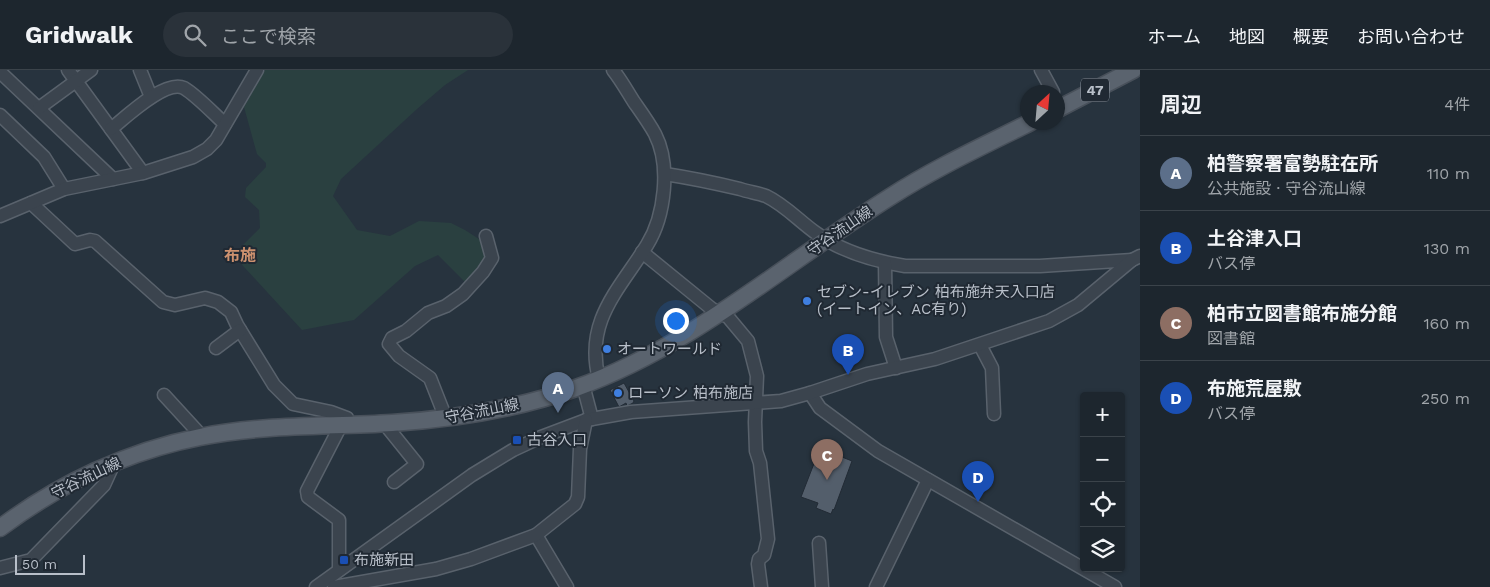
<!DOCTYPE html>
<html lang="ja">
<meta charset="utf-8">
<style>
body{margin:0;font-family:"Work Sans","Noto Sans JP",sans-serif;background:#2a323a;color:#f1f3f6}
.controls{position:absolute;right:15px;bottom:15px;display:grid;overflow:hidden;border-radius:5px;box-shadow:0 1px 4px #0004}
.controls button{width:45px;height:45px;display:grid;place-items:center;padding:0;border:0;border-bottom:1px solid #3b434a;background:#1d262e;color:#f1f3f6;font:25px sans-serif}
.compass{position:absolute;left:1020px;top:15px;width:45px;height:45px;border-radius:50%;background:#1d262e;box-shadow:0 1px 4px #0004;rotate:26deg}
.scale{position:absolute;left:15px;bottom:12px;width:70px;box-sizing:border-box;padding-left:5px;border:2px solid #b8bfc9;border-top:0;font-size:14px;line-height:18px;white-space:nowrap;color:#b8bfc9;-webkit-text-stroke:4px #202933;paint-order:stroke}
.you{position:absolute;left:675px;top:250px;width:18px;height:18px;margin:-12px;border:4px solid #fff;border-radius:50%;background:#1a73e8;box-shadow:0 0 0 8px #1a73e833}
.badge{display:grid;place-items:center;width:32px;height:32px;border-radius:50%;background:#96bfef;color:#fff;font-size:16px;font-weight:700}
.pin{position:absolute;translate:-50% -41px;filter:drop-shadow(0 1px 2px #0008)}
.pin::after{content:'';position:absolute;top:26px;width:18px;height:15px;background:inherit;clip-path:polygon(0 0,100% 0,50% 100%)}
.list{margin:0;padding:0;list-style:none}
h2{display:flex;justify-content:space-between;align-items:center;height:65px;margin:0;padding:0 20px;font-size:21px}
h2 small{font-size:16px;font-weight:400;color:#a0a5aa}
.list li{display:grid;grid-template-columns:32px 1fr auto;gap:15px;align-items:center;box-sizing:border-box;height:75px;padding:0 20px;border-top:1px solid #3b434a}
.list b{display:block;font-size:19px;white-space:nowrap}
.list p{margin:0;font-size:16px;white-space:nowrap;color:#a0a5aa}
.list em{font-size:16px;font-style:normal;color:#a0a5aa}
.icon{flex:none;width:28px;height:28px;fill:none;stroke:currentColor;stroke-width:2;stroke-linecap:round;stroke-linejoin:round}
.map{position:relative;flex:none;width:1140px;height:517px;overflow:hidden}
header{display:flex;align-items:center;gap:30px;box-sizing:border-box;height:70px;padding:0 25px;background:#1d262e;border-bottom:1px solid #3b434a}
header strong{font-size:24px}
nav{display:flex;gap:28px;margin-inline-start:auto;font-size:18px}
.search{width:350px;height:45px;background:#2a323a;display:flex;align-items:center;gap:12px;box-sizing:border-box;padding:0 18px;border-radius:28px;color:#a0a5aa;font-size:19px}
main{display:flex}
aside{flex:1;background:#1d262e}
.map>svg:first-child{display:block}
</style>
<header>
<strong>Gridwalk</strong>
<div class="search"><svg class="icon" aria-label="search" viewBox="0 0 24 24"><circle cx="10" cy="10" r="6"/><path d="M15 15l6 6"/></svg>ここで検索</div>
<nav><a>ホーム</a><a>地図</a><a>概要</a><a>お問い合わせ</a></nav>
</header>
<main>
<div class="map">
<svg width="1140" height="517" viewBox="0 0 1140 517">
<rect width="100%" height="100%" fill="#27333e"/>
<!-- green -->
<polygon fill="#2a4040" points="265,0 468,0 445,15 417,39 341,109 333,126 357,160 390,166 419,151 451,153 465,160 482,171 487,186 476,204 465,212 438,185 415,196 354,250 302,260 233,185 260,158 259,140 245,127 246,118 266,97 266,93 257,84 244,37"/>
<!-- building -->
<g fill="#535e6b" stroke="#222b35">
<polygon points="624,313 634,331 633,333 627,336 626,333 619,337 610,320"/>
<polygon points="820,378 832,383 833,380 843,384 842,387 852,391 834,440 833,439 831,444 816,438 818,433 801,427"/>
</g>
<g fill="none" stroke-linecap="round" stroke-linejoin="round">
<!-- minor casing -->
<g stroke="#59626c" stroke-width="15">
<g id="minor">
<polyline points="68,0 143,103"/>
<polyline points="140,0 151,27"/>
<polyline points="1041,0 1053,22"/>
<polyline points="0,2 113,109"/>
<polyline points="39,38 91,0"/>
<polyline points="0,45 44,87 64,119"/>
<path d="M111 59C125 48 165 9 184 18 196 25 214 44 225 54"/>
<path d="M665 104C691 108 715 113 740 119 749 122 758 123 766 126 785 135 799 151 816 163 842 182 874 191 905 196H1040L1132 190"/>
<polyline points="31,133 75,174 90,170 95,171 163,232 175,235 205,228 218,232 231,242 237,255 274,315 293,334 331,342 347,348 348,355"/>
<polyline points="0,146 64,119 143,103 193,87 207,79 216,70 257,0"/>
<polyline points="642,182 712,239 728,247 748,271 757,306 755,352 756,381 760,393 768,469 764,485 759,489 758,494 761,517"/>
<polyline points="885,193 886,267 896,298"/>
<polyline points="980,275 992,298 994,344"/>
<polyline points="216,278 240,260"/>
<path d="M599 309C584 251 619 220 647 175 665 146 671 95 655 64 649 53 641 42 634 32 627 21 621 10 613 0"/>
<polyline points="583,315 592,349"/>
<polyline points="810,323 820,338 878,381 1115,517"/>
<polyline points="164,325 197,361 200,367"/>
<polyline points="444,349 443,341 430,308 399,286 389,274 392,268 406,261 428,243 446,236 463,224 483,202 492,188 486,166"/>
<polyline points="384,353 417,394 394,412"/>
<polyline points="536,465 567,517"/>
<polyline points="819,473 822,517"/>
<polyline points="0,498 31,490 104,415 114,393"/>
<polyline points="339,500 339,450 308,427 307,421 341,355"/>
<polyline points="316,517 472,405 513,380 541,367 586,350 631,342 781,331 810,323 867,304 935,289 1049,251 1078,235 1132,190 1140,186"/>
<polyline points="334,517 436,499 471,489 536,465 575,434 578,427 580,379 586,350"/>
<polyline points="876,517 928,410"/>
</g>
</g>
<!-- major casing -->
<g stroke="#48505a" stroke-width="19">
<g id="major">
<polyline points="1058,39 1133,0"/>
<path d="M0 458C59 414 128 381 200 367 263 354 329 357 392 353 455 349 517 339 576 318 693 276 786 192 890 127 935 98 983 76 1031 52"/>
</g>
</g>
<!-- minor -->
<use href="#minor" stroke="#3b444e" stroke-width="12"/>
<!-- major -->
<use href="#major" stroke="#5a636e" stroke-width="16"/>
</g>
<!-- markers -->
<g fill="#3f7fe0" stroke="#202933" stroke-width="2">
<circle cx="807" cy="231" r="5"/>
<circle cx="607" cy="279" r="5"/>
<circle cx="618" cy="323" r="5"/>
</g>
<g fill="#1a4fb4" stroke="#202933" stroke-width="2">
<rect x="512" y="365" width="10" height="10" rx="2.5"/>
<rect x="339" y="485" width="10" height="10" rx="2.5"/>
</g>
<g text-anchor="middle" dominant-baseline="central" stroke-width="4" stroke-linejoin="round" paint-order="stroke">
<!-- shield labels -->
<rect fill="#202933" stroke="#8a929c" stroke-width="1" x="1081" y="8.5" width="28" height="23" rx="4"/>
<g font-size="14" font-weight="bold" fill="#b8bfc9">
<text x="1095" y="20">47</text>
</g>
<!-- street labels -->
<g font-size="15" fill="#b8bfc9" stroke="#202933">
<text transform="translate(840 161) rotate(-35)">守谷流山線</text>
<text transform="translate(482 341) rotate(-11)">守谷流山線</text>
<text transform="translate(86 408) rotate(-26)">守谷流山線</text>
</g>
<!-- poi labels -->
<g font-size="15" fill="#b8bfc9" stroke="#202933" text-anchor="start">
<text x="817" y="222">セブン-イレブン 柏布施弁天入口店<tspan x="817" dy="17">(イートイン、AC有り)</tspan></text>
<text x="617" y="279">オートワールド</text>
<text x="628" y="323">ローソン 柏布施店</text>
<text x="527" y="370">古谷入口</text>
<text x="354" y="490">布施新田</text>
</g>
<!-- neighbourhood labels -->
<g font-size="16" font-weight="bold" fill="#cc916f" stroke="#202933">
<text x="240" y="185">布施</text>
</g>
</g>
</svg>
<div class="controls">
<button>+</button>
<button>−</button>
<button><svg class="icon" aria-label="locate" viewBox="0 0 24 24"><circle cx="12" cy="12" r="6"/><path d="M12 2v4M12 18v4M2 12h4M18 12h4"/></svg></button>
<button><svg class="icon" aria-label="layers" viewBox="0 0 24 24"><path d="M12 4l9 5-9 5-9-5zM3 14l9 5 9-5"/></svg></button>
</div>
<svg class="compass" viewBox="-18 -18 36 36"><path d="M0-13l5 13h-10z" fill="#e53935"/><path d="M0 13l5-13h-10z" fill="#a0a5aa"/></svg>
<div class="scale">50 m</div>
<div class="you"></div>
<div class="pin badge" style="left:558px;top:343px;background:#5c6f8a">A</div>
<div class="pin badge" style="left:848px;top:305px;background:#1a4fb4">B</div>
<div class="pin badge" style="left:827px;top:410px;background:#8d6e63">C</div>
<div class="pin badge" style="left:978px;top:432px;background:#1a4fb4">D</div>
</div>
<aside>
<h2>周辺<small>4件</small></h2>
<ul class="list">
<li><span class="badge" style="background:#5c6f8a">A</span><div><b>柏警察署富勢駐在所</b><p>公共施設 · 守谷流山線</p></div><em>110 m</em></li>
<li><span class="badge" style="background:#1a4fb4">B</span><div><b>土谷津入口</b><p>バス停</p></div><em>130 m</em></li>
<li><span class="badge" style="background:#8d6e63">C</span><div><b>柏市立図書館布施分館</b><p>図書館</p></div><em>160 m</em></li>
<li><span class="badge" style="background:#1a4fb4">D</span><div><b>布施荒屋敷</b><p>バス停</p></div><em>250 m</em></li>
</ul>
</aside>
</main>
